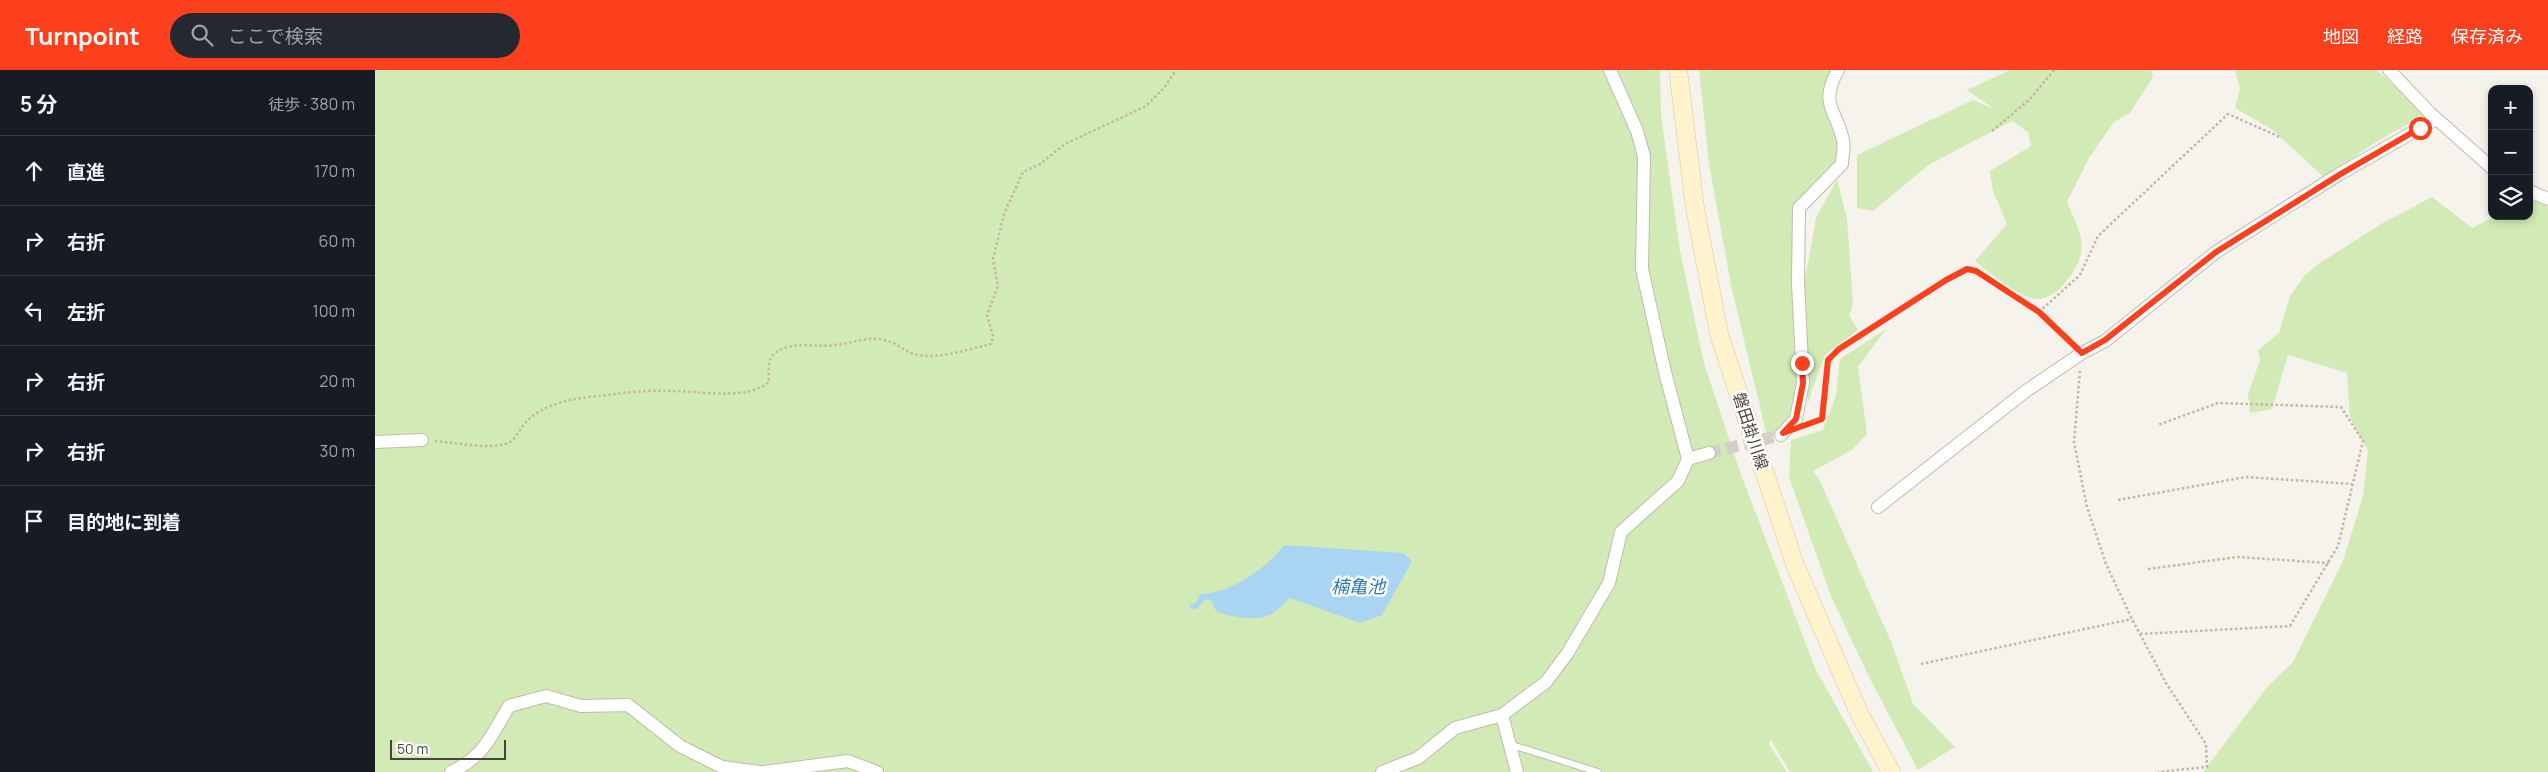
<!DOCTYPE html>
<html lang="ja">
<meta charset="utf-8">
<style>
body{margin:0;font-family:Manrope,"Noto Sans JP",sans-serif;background:#242831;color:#f1f3f6}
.controls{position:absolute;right:15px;top:15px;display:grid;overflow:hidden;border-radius:10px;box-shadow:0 2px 8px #0003}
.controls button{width:45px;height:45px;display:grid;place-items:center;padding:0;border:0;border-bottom:1px solid #363941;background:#171b24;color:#f1f3f6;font:25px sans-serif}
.scale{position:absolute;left:15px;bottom:12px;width:116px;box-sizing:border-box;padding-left:5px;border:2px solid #4b4439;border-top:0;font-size:14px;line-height:18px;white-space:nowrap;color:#4b4439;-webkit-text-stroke:4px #fff;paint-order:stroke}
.stop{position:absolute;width:15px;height:15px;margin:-11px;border:4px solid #fc3f1d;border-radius:50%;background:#fff}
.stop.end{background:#fc3f1d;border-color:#fff;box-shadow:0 1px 5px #0008}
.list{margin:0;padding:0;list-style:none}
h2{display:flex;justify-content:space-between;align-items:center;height:65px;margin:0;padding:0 20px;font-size:21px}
h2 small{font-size:16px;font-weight:400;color:#9ea1a6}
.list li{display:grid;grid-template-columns:32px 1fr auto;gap:15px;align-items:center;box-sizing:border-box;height:70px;padding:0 20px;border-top:1px solid #363941}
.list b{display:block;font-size:19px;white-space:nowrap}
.list em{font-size:16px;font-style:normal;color:#9ea1a6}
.icon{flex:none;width:28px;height:28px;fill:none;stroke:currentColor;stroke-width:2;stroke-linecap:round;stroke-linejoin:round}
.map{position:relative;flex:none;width:2173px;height:702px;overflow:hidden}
header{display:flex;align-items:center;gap:30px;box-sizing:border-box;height:70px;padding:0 25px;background:#fc3f1d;color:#fff}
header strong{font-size:24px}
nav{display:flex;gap:28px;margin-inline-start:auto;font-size:18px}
.search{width:350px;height:45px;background:#242831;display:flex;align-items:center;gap:12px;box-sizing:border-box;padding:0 18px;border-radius:28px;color:#9ea1a6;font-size:19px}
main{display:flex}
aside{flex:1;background:#171b24}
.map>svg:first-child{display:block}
</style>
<header>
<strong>Turnpoint</strong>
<div class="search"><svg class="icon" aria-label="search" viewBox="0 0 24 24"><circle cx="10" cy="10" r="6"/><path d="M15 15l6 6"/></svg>ここで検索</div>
<nav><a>地図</a><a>経路</a><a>保存済み</a></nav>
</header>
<main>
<aside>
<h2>5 分<small>徒歩 · 380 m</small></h2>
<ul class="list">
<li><svg class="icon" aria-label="ahead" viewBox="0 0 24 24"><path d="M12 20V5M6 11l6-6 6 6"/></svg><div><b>直進</b></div><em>170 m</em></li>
<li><svg class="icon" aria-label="right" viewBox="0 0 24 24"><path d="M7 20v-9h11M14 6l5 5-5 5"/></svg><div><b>右折</b></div><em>60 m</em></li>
<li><svg class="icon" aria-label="left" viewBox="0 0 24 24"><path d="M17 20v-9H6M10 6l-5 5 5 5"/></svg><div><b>左折</b></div><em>100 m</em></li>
<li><svg class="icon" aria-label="right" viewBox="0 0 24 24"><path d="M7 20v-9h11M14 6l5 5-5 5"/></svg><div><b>右折</b></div><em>20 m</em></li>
<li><svg class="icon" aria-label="right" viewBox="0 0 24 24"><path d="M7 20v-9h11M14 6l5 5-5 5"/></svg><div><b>右折</b></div><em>30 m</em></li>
<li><svg class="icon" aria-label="arrive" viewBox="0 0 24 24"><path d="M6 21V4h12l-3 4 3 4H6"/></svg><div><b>目的地に到着</b></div></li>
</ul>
</aside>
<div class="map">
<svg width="2173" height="702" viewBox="0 0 2173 702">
<rect width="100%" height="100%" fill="#f6f3ec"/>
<!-- green -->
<g fill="#d2eab5">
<polygon points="0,0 1285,0 1286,45 1305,181 1329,293 1365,402 1440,598 1498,702 1415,702 1396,670 1394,674 1412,702 0,702"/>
<polygon points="1324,0 1464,0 1455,28 1467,94 1424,138 1421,349 1393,371 1356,215 1334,94"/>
<path d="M1635 0H1776L1778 7 1755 43 1739 52 1714 88 1692 132C1698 147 1710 167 1706 183 1703 201 1680 231 1661 229 1642 227 1615 202 1600 191L1632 154 1618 121 1615 101 1656 76 1653 62 1637 51 1555 94 1498 141 1482 138V85L1598 30 1619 39 1592 20Z"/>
<path d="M1860 0H2001L2055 43C2018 61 1981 81 1953 111L1898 60 1860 38 1865 18Z"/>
<polygon points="1462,110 1472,149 1478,234 1474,245 1483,260 1450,285 1433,332 1428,222 1441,148"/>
<polygon points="2057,127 2097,158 2120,146 2154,146 2154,129 2173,137 2173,702 1828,702 1893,616 1918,592 1968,491 1988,426 1993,381 1975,348 1972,303 1913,285 1897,339 1875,343 1873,324 1885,290 1883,280 1904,263 1915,226 1929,206 1942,195 2006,154"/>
<polygon points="1511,259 1483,297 1492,364 1477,380 1438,401 1445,411 1517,574 1538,634 1580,677 1543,700 1493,605 1456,526 1414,407 1416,370 1448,360 1461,325 1465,289"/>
</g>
<!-- water -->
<path fill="#a9d4f2" d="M909 475 1028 483 1037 491 1007 545 985 553 915 528C909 532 907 537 901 541 886 553 857 548 841 541L837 531 830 529 822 539H818L813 536 820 533 826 524C856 523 891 499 909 475Z"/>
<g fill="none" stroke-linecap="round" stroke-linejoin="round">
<!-- street-tunnel -->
<polyline stroke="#d4d0c8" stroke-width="12" stroke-dasharray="12 6" stroke-linecap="butt" points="1334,383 1406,365"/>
<!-- lane casing -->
<g stroke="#c2bbae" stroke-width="8">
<polyline id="lane" points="1134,674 1223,702"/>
</g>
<!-- street casing -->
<g stroke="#c2bbae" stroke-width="14">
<g id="street">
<polyline points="1235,0 1262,61 1269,86 1267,199 1290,302 1313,389"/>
<polyline points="2014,0 2055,43 2117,98"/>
<polyline points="2154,121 2173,129"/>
<path d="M1406 365 1421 349 1428 313 1423 213 1424 138 1467 94C1467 87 1470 77 1468 70 1461 39 1444 35 1463 0"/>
<polyline points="0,372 47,370"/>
<polyline points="1503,437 1651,321 1707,283 1730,271 1841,182 1963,105 2061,49"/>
<path d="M76 702C109 687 116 666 134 636L171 626 206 636 253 635 305 676 347 697 384 702"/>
<polyline points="389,702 473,691 502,702"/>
<polyline points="1007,702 1043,688 1080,658 1127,645"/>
<polyline points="1142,702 1127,645 1171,612 1192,584 1234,513 1246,462 1303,411 1313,389 1334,383"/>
</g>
</g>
<!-- secondary casing -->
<g stroke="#d6c79b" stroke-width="19">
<polyline id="secondary" points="1303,0 1320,138 1344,264 1420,495 1484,643 1516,702"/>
</g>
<!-- path -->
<g stroke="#c4b79f" stroke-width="2.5" stroke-dasharray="2.5 2.5" stroke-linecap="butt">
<polyline points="1617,61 1655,29 1679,0"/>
<polyline points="1664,242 1705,205 1723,166 1853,44 1907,68"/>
<polyline points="1705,301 1699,372 1712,437 1731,494 1757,549 1791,613 1831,674 1832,697 1783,702"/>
<polyline points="1433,354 1447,349 1453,290 1464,279 1571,210 1592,199 1601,201 1664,242 1696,273"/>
<path d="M60 371C77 372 120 381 135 372 142 367 146 357 152 351 174 330 204 328 233 325 254 322 277 320 298 321 326 321 371 331 394 312 394 304 392 292 397 286 413 269 441 278 460 275 478 273 494 265 513 271 524 274 532 284 544 285 567 289 593 279 616 274L618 266 612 245 623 216 618 189 629 144 648 102 665 94 690 74 771 36 789 18 801 0"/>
<polyline points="1743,430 1871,407 1977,414"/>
<polyline points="1773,499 1862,487 1954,493"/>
<polyline points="1765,564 1915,556 1963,476 1988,371 1966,337 1843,333 1783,355"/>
<polyline points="1546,594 1757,549"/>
</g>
<!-- lane -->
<use href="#lane" stroke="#fff" stroke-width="6"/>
<!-- street -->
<use href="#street" stroke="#fff" stroke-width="12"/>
<!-- secondary -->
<use href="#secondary" stroke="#fff3cd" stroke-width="18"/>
</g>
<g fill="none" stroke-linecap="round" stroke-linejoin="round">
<!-- route -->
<polyline stroke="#fc3f1d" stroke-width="6" points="1427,293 1428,313 1421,349 1408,363 1447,349 1453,290 1464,279 1571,210 1592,199 1601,201 1664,242 1707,283 1730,270 1841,182 1964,105 2045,58"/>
</g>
<g text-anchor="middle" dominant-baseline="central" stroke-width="5" stroke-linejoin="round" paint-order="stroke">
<!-- street labels -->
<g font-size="16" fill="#4b4439" stroke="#fff">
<text transform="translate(1376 361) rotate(72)">磐田掛川線</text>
</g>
<!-- water labels -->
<g font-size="18" font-style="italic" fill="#2e7ab2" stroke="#fff">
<text x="983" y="516">楠亀池</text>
</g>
</g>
</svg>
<div class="controls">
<button>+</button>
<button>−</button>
<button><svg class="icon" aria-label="layers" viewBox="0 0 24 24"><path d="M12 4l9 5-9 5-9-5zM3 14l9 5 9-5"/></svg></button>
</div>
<div class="scale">50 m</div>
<div class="stop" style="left:2045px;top:58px"></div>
<div class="stop end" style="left:1427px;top:293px"></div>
</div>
</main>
